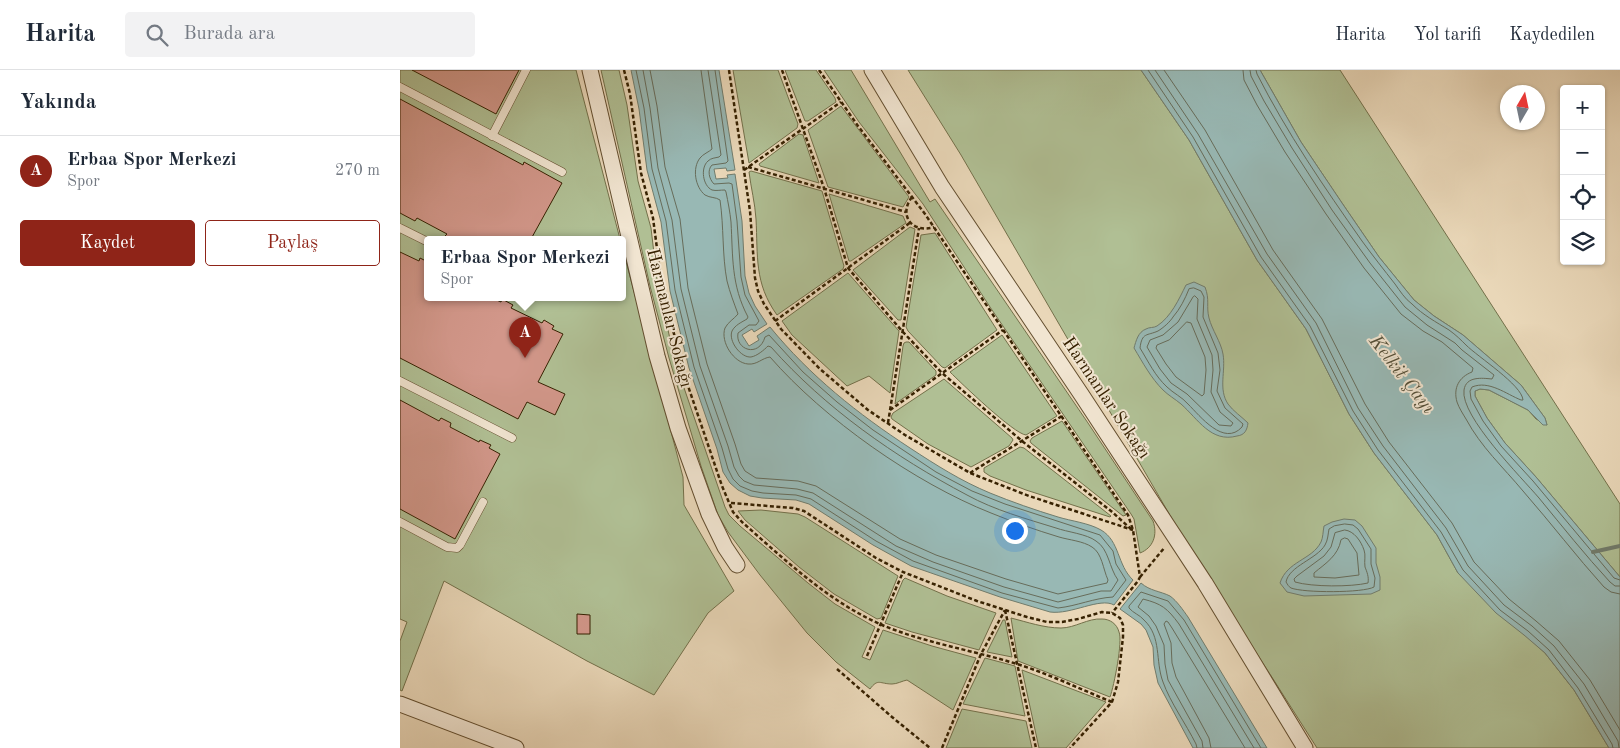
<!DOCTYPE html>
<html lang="tr">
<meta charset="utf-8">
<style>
body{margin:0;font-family:"Old Standard TT",serif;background:#f2f2f3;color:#1f2937}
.controls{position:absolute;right:15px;top:15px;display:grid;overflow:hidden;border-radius:5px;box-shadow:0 1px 4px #0004}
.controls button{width:45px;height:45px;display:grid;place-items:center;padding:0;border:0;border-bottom:1px solid #e0e1e3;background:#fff;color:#1f2937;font:25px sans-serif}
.compass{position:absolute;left:1100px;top:15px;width:45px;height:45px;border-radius:50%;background:#fff;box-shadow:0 1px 4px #0004;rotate:9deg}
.you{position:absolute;left:614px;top:460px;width:18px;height:18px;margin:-12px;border:4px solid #fff;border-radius:50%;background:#1a73e8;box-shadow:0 0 0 8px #1a73e833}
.badge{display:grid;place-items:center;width:32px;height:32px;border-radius:50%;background:#8f2418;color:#fff;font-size:16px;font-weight:700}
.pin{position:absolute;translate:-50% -41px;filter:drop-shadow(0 1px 2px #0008)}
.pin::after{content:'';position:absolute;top:26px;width:18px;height:15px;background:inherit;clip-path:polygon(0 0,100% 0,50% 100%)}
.popup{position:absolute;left:24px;top:166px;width:202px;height:65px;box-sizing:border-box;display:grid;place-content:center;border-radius:5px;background:#fff;filter:drop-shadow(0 1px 4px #0005);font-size:16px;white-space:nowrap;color:#747a83}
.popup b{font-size:19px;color:#1f2937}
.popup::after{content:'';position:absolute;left:50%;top:100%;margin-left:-10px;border:10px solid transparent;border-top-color:#fff}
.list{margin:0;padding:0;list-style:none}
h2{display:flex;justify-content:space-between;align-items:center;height:65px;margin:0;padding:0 20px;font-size:21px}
h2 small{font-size:16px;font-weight:400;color:#747a83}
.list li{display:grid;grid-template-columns:32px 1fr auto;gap:15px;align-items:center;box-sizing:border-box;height:70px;padding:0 20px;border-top:1px solid #e0e1e3}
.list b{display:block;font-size:19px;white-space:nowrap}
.list p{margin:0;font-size:16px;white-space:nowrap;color:#747a83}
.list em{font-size:16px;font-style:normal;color:#747a83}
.actions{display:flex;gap:10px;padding:15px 20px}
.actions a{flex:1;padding:11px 0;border:1px solid #8f2418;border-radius:5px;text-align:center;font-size:18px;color:#8f2418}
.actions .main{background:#8f2418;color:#fff}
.icon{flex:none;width:28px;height:28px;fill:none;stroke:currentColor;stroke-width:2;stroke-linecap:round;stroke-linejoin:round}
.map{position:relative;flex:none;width:1220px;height:678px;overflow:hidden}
header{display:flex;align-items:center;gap:30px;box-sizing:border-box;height:70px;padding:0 25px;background:#fff;border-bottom:1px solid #e0e1e3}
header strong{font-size:24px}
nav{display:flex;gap:28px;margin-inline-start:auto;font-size:18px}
.search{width:350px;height:45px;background:#f2f2f3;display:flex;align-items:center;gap:12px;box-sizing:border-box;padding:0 18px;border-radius:5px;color:#747a83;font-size:19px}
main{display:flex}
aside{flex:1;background:#fff}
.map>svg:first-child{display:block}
</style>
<header>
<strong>Harita</strong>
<div class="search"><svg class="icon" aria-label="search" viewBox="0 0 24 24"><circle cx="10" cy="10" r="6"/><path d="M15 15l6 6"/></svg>Burada ara</div>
<nav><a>Harita</a><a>Yol tarifi</a><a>Kaydedilen</a></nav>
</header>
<main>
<aside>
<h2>Yakında<small></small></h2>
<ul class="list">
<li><span class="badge">A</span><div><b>Erbaa Spor Merkezi</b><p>Spor</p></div><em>270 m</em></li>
</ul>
<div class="actions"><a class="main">Kaydet</a><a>Paylaş</a></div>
</aside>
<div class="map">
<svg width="1220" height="678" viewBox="0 0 1220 678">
<rect width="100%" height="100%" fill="#e9d7b8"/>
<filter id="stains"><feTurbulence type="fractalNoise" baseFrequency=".004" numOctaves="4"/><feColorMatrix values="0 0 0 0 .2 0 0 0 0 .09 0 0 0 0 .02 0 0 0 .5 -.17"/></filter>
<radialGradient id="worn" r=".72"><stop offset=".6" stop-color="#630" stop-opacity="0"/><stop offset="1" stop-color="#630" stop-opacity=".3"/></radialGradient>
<!-- green -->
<g fill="#b0bf94" stroke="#73704a">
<polygon points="0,0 176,0 220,169 28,169 28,227 222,227 223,180 283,407 284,435 334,521 308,543 254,625 187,591 44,511 2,621 0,620 0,571 7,552 0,549"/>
<path d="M201 0H219L227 35 238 111 251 158 257 209 270 269 282 312 325 437 329 445 340 456 408 513 435 534 475 557 462 587 470 590 483 560 532 576 576 588 553 640 507 610C502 611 497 614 492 614 480 614 478 608 470 619L436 592 407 563 360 505 328 462 318 445 301 396 269 288 250 216Z"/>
<polygon points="333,0 378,0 398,54 397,58 349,93"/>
<polygon points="385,0 416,0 435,28 436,32 408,51 405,51"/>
<path d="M424 0H451L530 132 535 129 688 353 753 451C758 465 753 478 740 483L734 449 731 444 590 237 523 134 459 52Z"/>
<polygon points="508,0 741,0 789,70 857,190 906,259 949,344 974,383 1037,465 1058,503 1145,583 1174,620 1209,678 917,678 782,466 561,85"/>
<polygon points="860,0 940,0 1220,434 1220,507 1136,407 1105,373 1087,348 1075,326 1075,321 1080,319 1089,320 1128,340 1136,349 1147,355 1145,348 1121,315 1063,265 1034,246 1014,230 979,187 942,133 901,72"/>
<polygon points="441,36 509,127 503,137 428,117 408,60"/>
<polygon points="399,64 403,65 419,113 360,96 359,94"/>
<path d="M351 101 422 121 444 196 443 199 377 245C354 213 358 186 356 149 355 133 351 118 349 102Z"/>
<polygon points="429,124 503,146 506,153 451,191 449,191"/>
<polygon points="510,157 515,159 501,250 498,250 453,200"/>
<polygon points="535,163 597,260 545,298 542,297 508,261 506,257 521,165"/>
<polygon points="448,203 499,261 490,323 469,306 447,316 392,265 382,251"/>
<path d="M602 265 657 346 626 365C614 364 561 313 550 302Z"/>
<polygon points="506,272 509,272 536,301 536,305 495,334 503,276 504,273"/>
<polygon points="544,309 612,368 613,370 609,376 571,397 528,374 492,349 491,347 493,343"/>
<polygon points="662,351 726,445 723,446 631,373 630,371 632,368"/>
<polygon points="620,377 624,378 711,446 710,447 626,420 590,406 584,402 584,398"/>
<polygon points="361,440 398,444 405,447 498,506 481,548 477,549 434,524 399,497 345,450 338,441"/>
<polygon points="505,508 547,526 596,543 579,580 512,562 485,553 503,510"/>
<path d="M611 548C627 552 644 558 661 558 675 558 688 548 702 549 710 549 717 554 719 562 723 571 714 616 710 627L618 591Z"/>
<polygon points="603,550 605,550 612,587 587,582"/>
<polygon points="585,588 615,596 625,646 563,634"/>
<polygon points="622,600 706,632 666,678 639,678"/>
<polygon points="562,639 626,651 632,678 546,678"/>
</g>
<!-- water -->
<g fill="#98b8b4" stroke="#717c6c">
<path d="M231 0H319L335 100 327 101 326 98 314 99 316 109 328 108 327 105 335 104 342 151 345 206 349 223 355 236 367 254 354 262 352 259 342 265 349 276 359 270 357 266 370 257C410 306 458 344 510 378 536 395 561 411 590 423 612 432 635 440 658 447 671 451 689 453 701 460 720 471 717 495 733 510L714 535C700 527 671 545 650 542L600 527 511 496 473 475 409 434 396 430 362 428 350 426 338 420 330 413 323 402 317 379 289 298 270 221 261 152 247 100 239 39Z"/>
<polygon points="741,0 860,0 901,72 942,133 979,187 1014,230 1034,246 1063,265 1121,315 1145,348 1147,355 1143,355 1128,340 1089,320 1080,319 1075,321 1075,326 1087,348 1105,373 1136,407 1220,507 1220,678 1209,678 1174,620 1145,583 1124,565 1096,543 1058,503 1037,465 974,383 949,344 906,259 857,190 789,70"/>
<path d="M794 212 805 217C810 230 806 236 809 248 812 260 821 272 823 284 826 301 818 319 828 334 833 341 842 347 848 353 847 360 845 365 837 366 811 373 798 349 781 334 775 329 768 325 763 320 751 308 743 293 734 278 736 271 738 262 746 259 749 257 754 258 757 256 771 247 779 229 786 215Z"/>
<path d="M944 449 955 450 962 456 976 478V493L980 507V520L971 524 904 526 887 522 880 513C887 491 912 490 921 472 923 468 923 461 924 456L932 452Z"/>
<path d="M741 513C750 521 760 521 770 526 777 531 783 540 788 547L867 678H793L758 613 754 595 753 577 746 560 741 554 720 539Z"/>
</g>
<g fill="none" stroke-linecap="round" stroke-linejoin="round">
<!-- shore -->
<g stroke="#676c5a" stroke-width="1">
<path d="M236 0 244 38 252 99 266 151 275 220 294 297 322 378 328 399 333 409 340 416 352 421 363 423 396 425 411 429 476 471 513 491 602 523 658 538C677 536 694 528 713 527L726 510 716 494 713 481 700 465 605 434 572 421 536 402 473 360 437 332 403 302 369 265 365 267C359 288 335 280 338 263L349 255H356L359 251 345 225 341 207 337 151 332 114 329 113 314 114C309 109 307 100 312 95L326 93 328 91 315 0"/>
<path d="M243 0 250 38 258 98 272 150 281 219 300 296 328 376 334 397 339 406 344 411 354 415 397 419 413 423 496 476 533 492 604 517 658 532 701 521H711L718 510C709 498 709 479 696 471 687 464 667 462 656 458 627 449 594 440 567 425 495 387 425 338 371 277L368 276C364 280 357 286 351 287 341 288 328 271 332 261 335 255 342 252 347 249L348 247C331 215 333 187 331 152 330 142 328 132 326 122L325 120C320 120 316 121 312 120 303 116 300 98 308 91 311 88 315 88 319 87L321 85 308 0"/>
<path d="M250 0 257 36 265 97 280 149 288 218 307 294 335 374 341 394 345 401 356 408 398 411 416 416 500 469 536 485 606 509 658 524 707 513 708 510C703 499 702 483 692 477 683 471 669 470 659 467 636 460 613 452 591 443 515 413 424 349 370 287 362 288 357 295 348 294 334 293 320 272 325 258 328 252 334 249 338 244 334 233 330 223 327 211 322 185 324 157 320 130 316 127 310 128 305 125 295 117 292 98 300 88 303 84 309 82 312 79L301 0"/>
<polyline points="748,0 793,67 861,187 910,256 953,341 978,380 1041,462 1063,500 1100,540 1128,561 1149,580 1178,618 1212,674 1213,678"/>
<polyline points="755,0 798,64 867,184 916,253 958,338 983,376 1046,458 1068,496 1104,535 1132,556 1154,576 1184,614 1218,671 1219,678"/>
<polyline points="764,0 805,60 873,180 922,249 965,334 989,372 1052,453 1074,492 1109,529 1136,551 1159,571 1190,610 1220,660"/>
<path d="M843 0 844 10 857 35 885 82 926 144 964 198 1001 244 1023 261 1042 272 1073 298 1072 302C1059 307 1053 318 1057 332 1059 338 1063 344 1066 349 1081 377 1103 397 1123 421 1151 453 1176 486 1204 517L1211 522 1220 524"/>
<path d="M850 0 851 6 864 31 892 78 932 140 970 193 1005 237 1027 255 1055 273 1062 280 1094 305 1092 309C1082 308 1066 306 1064 320 1060 346 1122 408 1139 428 1162 456 1185 485 1210 512L1215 516H1220"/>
<path d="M856 0 857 4C887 63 924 117 962 171 973 186 984 200 995 214 1000 221 1005 229 1012 234 1023 245 1036 252 1049 260 1056 265 1061 270 1066 275 1078 287 1122 315 1123 330H1121C1106 324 1089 310 1072 317L1070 321 1071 329 1083 351 1101 376 1133 411 1214 508 1220 510"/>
<path d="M794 218 801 221 804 227 803 247 818 283 820 300 817 321 825 338 843 354 842 357C824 377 800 346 788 334 782 327 773 323 767 317 755 306 748 291 740 278 742 262 747 266 758 261 763 258 770 252 773 247 780 239 785 229 789 219Z"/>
<polygon points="795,226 798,229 797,249 812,285 813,300 811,322 820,342 833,353 831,356 819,355 787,324 771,313 760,299 747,277 750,270 763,265 778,252 793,227"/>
<polygon points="787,252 791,253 805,287 806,300 804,324 802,326 776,307 766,294 756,278 757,275 769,270"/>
<path d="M945 454 953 455 958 459 971 479V494L975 508 974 517C963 523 904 523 891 518 888 516 888 515 886 512 889 496 917 489 925 475 928 470 928 464 929 459L934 456Z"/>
<path d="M945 460C954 461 961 471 964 480 966 485 964 491 965 497 967 502 969 507 968 513 951 517 912 517 895 512L894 509 897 506 924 486 931 477 935 463Z"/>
<path d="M945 468 948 469 957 483 959 505 935 508 914 507V503C926 493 938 486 941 470Z"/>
<path d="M797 678 796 674C786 654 770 632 763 612 755 591 762 567 744 550 740 545 733 543 729 538V536L741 522 768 531 784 550 861 678"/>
<path d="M803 678 802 671 768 610 765 594 764 575 756 556 749 546 738 537 743 529C762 534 767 538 779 554L854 678"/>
<polyline points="811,678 809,668 776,607 772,593 771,573 764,554 766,551 768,552 772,558 845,678"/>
</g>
<!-- stream -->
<polyline stroke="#717c6c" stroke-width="4" points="1193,482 1220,476"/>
</g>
<!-- building -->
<g fill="#d2978a" stroke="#362101">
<polygon points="12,0 119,0 96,44"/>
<polygon points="0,29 123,95 124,92 162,113 131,169 51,169 45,166 47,164 17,148 15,151 0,143"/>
<polygon points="0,182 19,191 20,188 28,192 28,227 90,227 101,232 102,229 113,235 111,238 142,253 144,250 154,256 152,259 163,264 138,312 165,324 155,345 127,332 118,349 0,288"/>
<polygon points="0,330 39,351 41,348 51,353 50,357 79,372 80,370 91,375 89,378 100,384 55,469 0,439"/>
<polygon points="177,544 190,545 190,564 177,564"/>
</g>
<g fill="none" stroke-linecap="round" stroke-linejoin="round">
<!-- lane casing -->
<g stroke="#634e2f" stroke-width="9">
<g id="lane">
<polyline points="0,17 162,102"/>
<polyline points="92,66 126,0"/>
<polyline points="0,158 28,172"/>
<polyline points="0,311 112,368"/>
<polyline points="0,452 47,477 57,478 60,475 83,432"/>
</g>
</g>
<!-- street casing -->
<g stroke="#634e2f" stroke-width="17">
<g id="street">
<polyline points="190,0 257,286 278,358 309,444 325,477 337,495"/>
<polyline points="472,0 542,117 681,324 805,513 905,678"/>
<polyline points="0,634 116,678"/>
</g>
</g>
<!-- path -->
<g stroke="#362101" stroke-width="2.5" stroke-dasharray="4 2.5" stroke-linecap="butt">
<path d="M224 0 230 24 241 103 253 148 262 217 285 307 322 416 333 442 342 452C385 490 429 532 482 555 525 573 572 580 617 594 649 604 680 619 712 632"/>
<polyline points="329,0 350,141 355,208 358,221 364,234 381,259 420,299 468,340 505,365 570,403 629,426 733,460"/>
<polyline points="382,0 424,118 448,198 502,261 542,303 622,371 711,441 731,459"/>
<polyline points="419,0 458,56 525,144 728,445 733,460 740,507 738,511 712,543"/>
<polyline points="348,97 506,142"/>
<polyline points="344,100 441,32"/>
<path d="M512 127C498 145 512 164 534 157"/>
<polyline points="375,251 511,152"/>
<polyline points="490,340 603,260"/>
<polyline points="488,353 519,158"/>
<polyline points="570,403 662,346"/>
<polyline points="331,433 393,438 404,441 476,488 503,502 577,531 627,547 647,552 662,552 678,549 702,542 712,543 720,548 723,555 723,567 718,612 712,632 670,678"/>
<polyline points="740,507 765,477"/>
<polyline points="605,540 636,678"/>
<polyline points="467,586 503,502"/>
<polyline points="437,599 492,647 530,678"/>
<polyline points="542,678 581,584 605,540"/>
</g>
<!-- lane -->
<use href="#lane" stroke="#f1e5d1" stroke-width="8"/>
<!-- street -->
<use href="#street" stroke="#f1e5d1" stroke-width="15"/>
</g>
<g text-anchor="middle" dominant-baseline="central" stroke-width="4" stroke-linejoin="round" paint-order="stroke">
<!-- street labels -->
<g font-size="18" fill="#362101" stroke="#f1e5d1">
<text transform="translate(269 248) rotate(76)">Harmanlar Sokağı</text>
<text transform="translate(706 328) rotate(56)">Harmanlar Sokağı</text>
</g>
<!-- water labels -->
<g font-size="19" font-style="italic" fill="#534e37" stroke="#f1e5d1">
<text transform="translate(1001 305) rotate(52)">Kelkit Çayı</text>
</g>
</g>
<rect width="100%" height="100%" filter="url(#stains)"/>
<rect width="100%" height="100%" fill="url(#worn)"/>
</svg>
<div class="controls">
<button>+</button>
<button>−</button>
<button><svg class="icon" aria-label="locate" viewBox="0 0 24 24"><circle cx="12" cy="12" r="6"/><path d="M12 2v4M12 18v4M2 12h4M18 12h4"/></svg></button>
<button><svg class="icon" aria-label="layers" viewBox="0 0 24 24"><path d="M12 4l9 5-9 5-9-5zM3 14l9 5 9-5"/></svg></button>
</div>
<svg class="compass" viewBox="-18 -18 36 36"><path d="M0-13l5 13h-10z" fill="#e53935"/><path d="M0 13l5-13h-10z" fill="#747a83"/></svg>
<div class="you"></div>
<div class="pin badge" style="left:125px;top:288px">A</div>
<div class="popup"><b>Erbaa Spor Merkezi</b>Spor</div>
</div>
</main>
